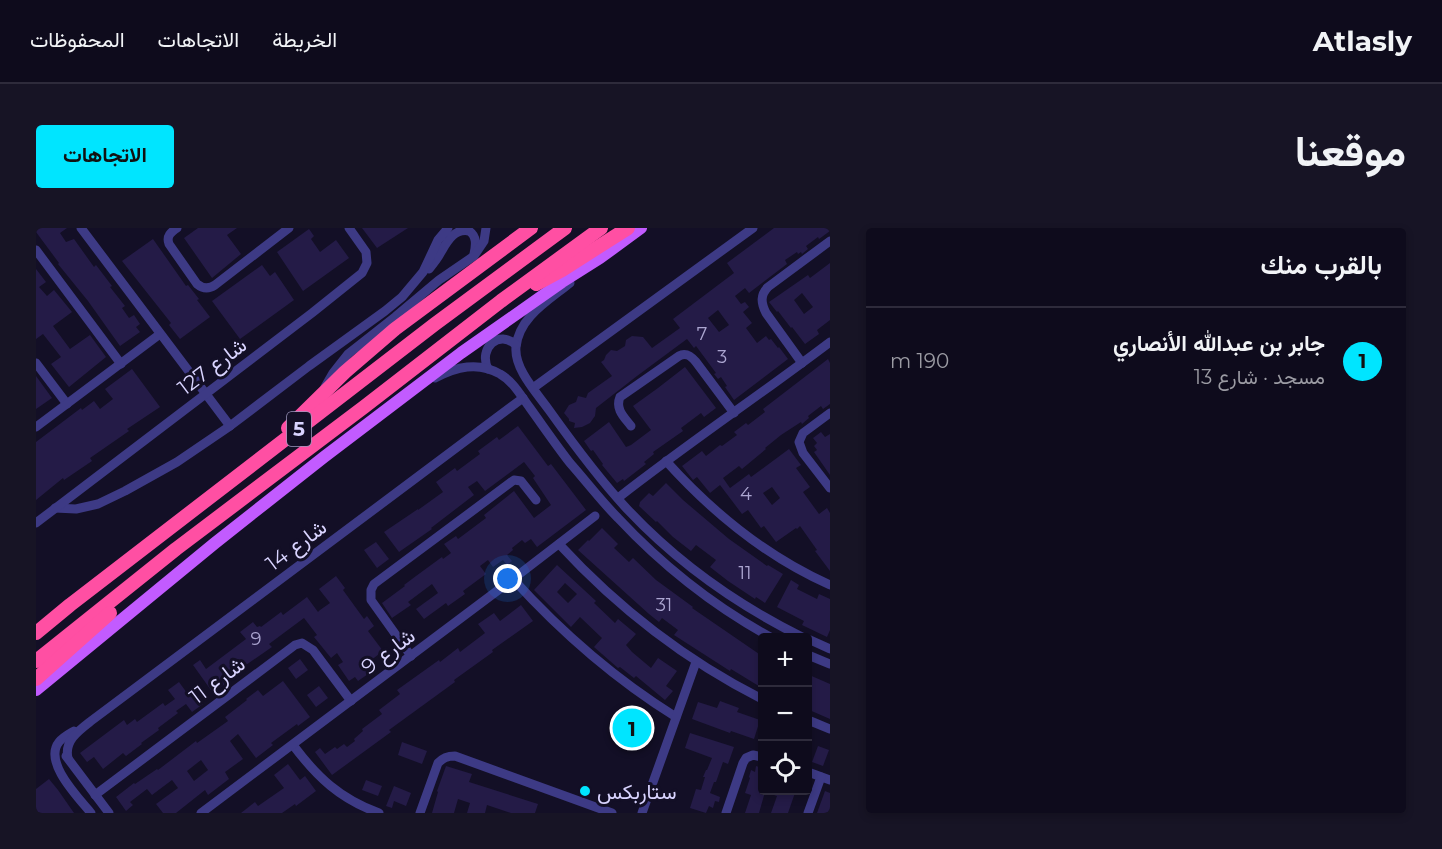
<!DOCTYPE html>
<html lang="ar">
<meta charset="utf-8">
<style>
body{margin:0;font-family:Montserrat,Vazirmatn,sans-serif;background:#171425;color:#f1f3f6;direction:rtl}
.controls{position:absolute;right:18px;bottom:18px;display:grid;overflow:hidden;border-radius:6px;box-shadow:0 3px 9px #0003}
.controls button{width:54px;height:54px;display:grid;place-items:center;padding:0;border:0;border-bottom:2px solid #2e2b3b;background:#0e0b1c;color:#f1f3f6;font:30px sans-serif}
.you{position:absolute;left:472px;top:351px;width:21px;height:21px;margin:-15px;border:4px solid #fff;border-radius:50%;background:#1a73e8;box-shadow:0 0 0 9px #1a73e833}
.badge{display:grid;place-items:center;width:39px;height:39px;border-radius:50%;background:#00e5ff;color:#111;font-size:20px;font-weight:700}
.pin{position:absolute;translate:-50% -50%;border:3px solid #fff;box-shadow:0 2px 6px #0006}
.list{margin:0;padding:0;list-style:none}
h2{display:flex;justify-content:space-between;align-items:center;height:78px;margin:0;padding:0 24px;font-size:26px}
h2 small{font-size:20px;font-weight:400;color:#9b9ba3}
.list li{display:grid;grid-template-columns:39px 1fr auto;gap:18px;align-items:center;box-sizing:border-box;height:108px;padding:0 24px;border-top:2px solid #2e2b3b}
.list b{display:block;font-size:22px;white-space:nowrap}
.list p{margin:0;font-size:20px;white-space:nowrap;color:#9b9ba3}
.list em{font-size:20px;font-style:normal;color:#9b9ba3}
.icon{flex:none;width:33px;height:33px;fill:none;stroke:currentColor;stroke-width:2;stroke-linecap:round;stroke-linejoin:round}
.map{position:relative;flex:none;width:794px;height:585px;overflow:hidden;direction:ltr;border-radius:6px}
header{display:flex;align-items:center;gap:36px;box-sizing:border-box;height:84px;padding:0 30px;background:#0e0b1c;border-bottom:2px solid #2e2b3b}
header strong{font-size:28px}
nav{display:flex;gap:33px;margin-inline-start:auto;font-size:21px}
.intro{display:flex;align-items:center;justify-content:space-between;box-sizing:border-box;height:144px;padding:0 36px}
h1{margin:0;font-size:42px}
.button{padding:15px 27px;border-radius:6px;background:#00e5ff;color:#111;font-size:21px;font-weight:700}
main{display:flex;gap:36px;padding:0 36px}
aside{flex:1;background:#0e0b1c;border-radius:6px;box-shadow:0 3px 9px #0003}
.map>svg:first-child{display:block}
</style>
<header>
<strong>Atlasly</strong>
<nav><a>الخريطة</a><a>الاتجاهات</a><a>المحفوظات</a></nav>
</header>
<div class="intro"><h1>موقعنا</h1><a class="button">الاتجاهات</a></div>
<main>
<aside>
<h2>بالقرب منك<small></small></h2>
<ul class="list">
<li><span class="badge">1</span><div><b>جابر بن عبدالله الأنصاري</b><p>مسجد · شارع 13</p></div><em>190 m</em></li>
</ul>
</aside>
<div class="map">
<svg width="794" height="585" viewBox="0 0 794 585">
<rect width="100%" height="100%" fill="#130f26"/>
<!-- building -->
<g fill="#241b47" fill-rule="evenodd">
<polygon points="0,0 31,0 24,5 30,14 38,11 58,39 60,37 76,58 74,59 89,78 86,80 93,90 98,87 104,96 100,99 104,104 84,118 52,73 22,36 23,35 0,4"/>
<polygon points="162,0 201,0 191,7 205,26 176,50 148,10"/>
<polygon points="326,0 372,0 341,20"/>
<path d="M738 0H794V3L783 11 782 9 770 18 772 21 766 26 765 24 762 26 761 24 749 32 751 36 713 65 709 60 699 68 705 76 709 74 713 79 707 84 716 95 710 100 721 115 730 108 733 112 735 111 742 120 743 119 752 131 698 172 689 159 691 158 685 149 682 151 678 146 680 145 660 118 658 120 651 111 601 148 560 180 559 188 554 195 546 199 538 200 539 195 533 193V191L528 185 533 177 540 174 542 168 550 170 552 165 576 148 565 134 568 132 570 127 575 122 581 123 589 118 590 112 596 108 607 109 616 120 644 100 637 91 698 45 691 35ZM682 82 693 97 683 104 672 90Z"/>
<polygon points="273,1 278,8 275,11 284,24 300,12 313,30 267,63 241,24"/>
<polygon points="117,11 150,58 152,57 163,71 161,72 174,89 144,111 133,97 135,95 86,33"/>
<path d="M794 35V92L781 102 783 106 769 116 756 99 755 100 742 83 741 84 733 74 772 47 774 50ZM766 65 777 79 768 86 758 72Z"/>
<polygon points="226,37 234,48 239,44 258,72 204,111 176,73"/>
<polygon points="0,41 10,54 3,59 11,68 18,62 36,84 17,98 34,121 54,107 70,129 33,159 15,136 25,129 7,106 0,111"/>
<path d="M792 131 794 135V176L787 181 785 178 772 188 773 190 766 196 765 194 745 207 729 220 730 221 706 241 703 238 687 250 694 260 713 246 715 249 753 221 765 237 760 240 774 259 767 264 783 286 791 280 794 285V343L779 323 781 322 764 298 761 301 760 300 740 314 728 298 725 300 712 282 706 286 684 257 674 265 661 249 657 252 646 238 666 223 670 228 684 217 686 218 701 207 698 204 710 195 712 197 729 184 727 181ZM736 259 744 270 736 277 727 265Z"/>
<polygon points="649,139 680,180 668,189 665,185 645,200 647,203 617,224 618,226 608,234 610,236 588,253 587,251 581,255 566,237 567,236 557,222 555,223 548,213 573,194 590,219 595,217 615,202 597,178 622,160"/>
<polygon points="96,141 124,179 91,201 93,203 54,230 56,233 28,252 27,250 0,272 0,214 45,180 46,182 58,173 64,181 77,171 69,161"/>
<polygon points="0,148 16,170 0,181"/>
<polygon points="482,198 512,238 515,236 550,282 501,319 495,311 489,315 486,312 476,320 477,322 471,327 476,333 471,337 467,332 457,339 452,332 444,338 450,346 427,363 429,366 412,378 410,375 388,391 380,381 402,365 396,356 372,374 375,377 356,390 346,375 369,358 368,357 380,348 406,329 407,331 415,325 408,316 420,308 422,311 450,290 448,287 478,263 498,290 515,277 497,250 499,248 488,234 449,263 441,253 432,259 438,267 395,300 396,301 363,324 348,304 382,281 382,282 407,264 400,254 419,240 421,243 444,226 442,223 461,209 463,212"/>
<polygon points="785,204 789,209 794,206 794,247 778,224 781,222 778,218 781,215 777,210"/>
<polygon points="630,255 647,272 693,311 731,338 732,337 747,346 729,375 720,369 719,371 692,353 674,339 680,332 660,317 655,323 637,309 621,293 620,294 603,278 604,274 613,265 617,268"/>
<polygon points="566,300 582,316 578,320 593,334 597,330 620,352 657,379 656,380 726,428 726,460 695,441 694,443 638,407 642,402 626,390 623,394 613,386 542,322 552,312 553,313"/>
<polygon points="340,314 353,331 341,340 328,322"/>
<path d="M521 337 560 373 558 375 579 395 582 391 600 406 590 417 596 424 615 440 622 430 641 443 630 458 637 463 629 472 600 448 598 450 584 439 582 440 558 419 566 410 544 389 535 399 498 362ZM529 355 541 366 532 375 521 364Z"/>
<polygon points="300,348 309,360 307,362 328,391 331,388 338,398 332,403 347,423 330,436 335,444 322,453 319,449 313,453 302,437 307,434 301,425 295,430 278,409 281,407 268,390 233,416 236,419 194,448 196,451 177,465 157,437 164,432 170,441 210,411 204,404 217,394 221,399 224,398 225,399 245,384 247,387 271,369 282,384 284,382 294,375 283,361"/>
<polygon points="755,352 763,357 761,361 781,371 783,366 794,371 794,402 791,409 766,397 768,393 741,379"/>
<polygon points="485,377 497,393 456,422 457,424 418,452 419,454 353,502 355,504 296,547 279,524 284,520 289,526 299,519 301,521 308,516 311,519 319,513 318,511 327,503 326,501 346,486 343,482 364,466 361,462 403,432 404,434 422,420 424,424 449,405 442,396 458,385 464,393"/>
<polygon points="264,431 272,442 260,451 252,440"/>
<polygon points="771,446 794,456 794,491 771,481"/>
<path d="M247 453 274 489 262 498 261 496 235 515 237 517 220 530 202 506 194 513 207 531 189 544 193 551 172 567 169 562 140 585H127L120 576 142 560 136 552 116 567 111 561 94 574 97 577 90 583 80 569 98 555 99 556 121 541 122 542 160 513 161 515 192 493 189 489 211 472 210 471 222 462 227 468ZM165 532 172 542 158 553 151 543Z"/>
<polygon points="143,454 151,465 156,461 167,476 156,484 150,476 140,483 142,485 122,500 123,502 105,515 106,516 90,528 87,525 67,541 58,529 51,534 44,525 88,492 91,497 99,491 101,494 127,475 129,478 139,471 132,462"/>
<polygon points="283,458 292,470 280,479 271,467"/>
<polygon points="684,473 703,480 701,484 724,492 718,511 695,503 694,505 656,491 662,474 681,480"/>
<polygon points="584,481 615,487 609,519 578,512"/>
<polygon points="654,505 698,519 692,536 687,534 680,554 678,554 674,565 684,569 683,574 679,573 677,580 673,578 670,585 654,580 660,561 665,562 669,549 667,549 670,542 671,542 676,530 649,520"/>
<polygon points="366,514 391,523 386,536 362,527"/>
<polygon points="782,518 793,522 787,538 776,534"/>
<polygon points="252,536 264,552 269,548 280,563 260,578 259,576 246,585 205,585 219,574 222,578 248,560 238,547"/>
<polygon points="410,538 436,546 433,554 502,576 499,585 475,585 451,577 449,585 431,585 434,575 422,571 418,585 396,585 402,564 401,563"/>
<polygon points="720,538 726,540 726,562 760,562 752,585 735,585 741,568 729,564 723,585 709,585 715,567 709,565 714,550 713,549 715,542 719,544"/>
<polygon points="13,551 22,562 38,585 0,585 0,561"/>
<polygon points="330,552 346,558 342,568 326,562"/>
<polygon points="358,558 375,565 370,578 358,573 356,580 350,578"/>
<polygon points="789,563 794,565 794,585 781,585"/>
</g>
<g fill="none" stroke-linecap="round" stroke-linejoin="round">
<!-- minor -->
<g stroke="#3d3a85" stroke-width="9">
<polyline points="45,0 194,198"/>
<path d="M141 0C135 4 130 8 133 16L161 56C167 61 173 61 179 57L253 0"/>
<polyline points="0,22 85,136"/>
<path d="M393 41C398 35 402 30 405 24 411 14 418 0 433 3 441 8 440 17 438 26"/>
<path d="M534 55C512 73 483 89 480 119 478 141 501 165 513 182 538 217 563 251 592 282 642 335 703 378 768 410"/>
<polyline points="0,135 31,176"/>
<path d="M766 135 730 85C725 75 724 67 732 59L794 13"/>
<path d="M452 141C442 120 463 101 480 117"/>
<path d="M399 150C420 139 442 133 464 146 477 153 485 168 494 180 507 198 520 217 534 235 550 253 565 273 582 290 626 337 679 379 736 410"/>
<polyline points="289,159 297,145 312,126 359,89 403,52 438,28 448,13 450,0"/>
<polyline points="497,160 717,0"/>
<polyline points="794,185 767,205 763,214 767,225 794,260"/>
<path d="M595 198C588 189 579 181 584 169L643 128C650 124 655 128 660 134L698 185"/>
<polyline points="0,199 124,106"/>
<path d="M630 233C676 284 731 329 794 357"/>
<path d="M582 270C651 216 724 167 794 114"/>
<polyline points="19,280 40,281 62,276 89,263 141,234 194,198 273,138 349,83 366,69 387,44 402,12 412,0"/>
<polyline points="0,295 276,85 326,45 331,35 330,24 313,0"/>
<path d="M523 316C582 380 649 432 726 471"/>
<path d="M477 351C526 405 579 451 640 489"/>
<polyline points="772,411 794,421"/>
<polyline points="772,427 794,436"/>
<polyline points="375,428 335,372 335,362 338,356 478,252 485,253 500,272"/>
<polyline points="772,492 794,501"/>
<path d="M38 503C33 506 27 509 23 514 7 534 42 569 55 585"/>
<path d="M257 517C281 549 304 571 343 585"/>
<polyline points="30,528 73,585"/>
<path d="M32 530C28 513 42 503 55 493L487 170"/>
<polyline points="772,544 794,552"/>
<polyline points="59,567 259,417 266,415 277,422 315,473"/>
<polyline points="165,585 477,351 559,288"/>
<path d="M384 585 402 535C407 530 411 528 419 528L576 585"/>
<polyline points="606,585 660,434"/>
<polyline points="690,585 707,535 710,530 717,527 726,529"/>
<polyline points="772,585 785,549"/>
</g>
<!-- major -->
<polyline stroke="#c25bff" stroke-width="12" points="0,462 179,315 288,229 425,125 526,54 564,30 605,0"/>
<!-- highway -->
<g stroke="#ff4fa3" stroke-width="14">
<polyline points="500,56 526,42 592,0"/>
<polyline points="252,200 309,144 359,101 495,0"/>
<polyline points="0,405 34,377 399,96 529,0"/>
<polyline points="0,433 140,321 328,179 465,73 565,0"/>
<polyline points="0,451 74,385"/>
</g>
</g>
<!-- markers -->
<circle fill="#00e5ff" stroke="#130f26" stroke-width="2" cx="549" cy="563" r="6"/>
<g text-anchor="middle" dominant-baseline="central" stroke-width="6" stroke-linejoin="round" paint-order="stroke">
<!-- number labels -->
<g font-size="18" fill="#aca6d1">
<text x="666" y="106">7</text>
<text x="686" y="129">3</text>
<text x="710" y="266">4</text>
<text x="709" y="345">11</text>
<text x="628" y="377">31</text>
<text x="220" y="411">9</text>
</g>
<!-- shield labels -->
<rect fill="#130f26" stroke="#9e99be" stroke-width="1.5" x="251" y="184" width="24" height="34" rx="4.5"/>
<g font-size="20" font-weight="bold" fill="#d9d4ff">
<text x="263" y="201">5</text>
</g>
<!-- street labels -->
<g font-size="21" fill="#d9d4ff" stroke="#130f26">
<text transform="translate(176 138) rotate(-37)">شارع 127</text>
<text transform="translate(260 317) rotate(-37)">شارع 14</text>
<text transform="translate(352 423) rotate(-37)">شارع 9</text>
<text transform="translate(181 452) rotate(-37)">شارع 11</text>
</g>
<!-- poi labels -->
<g font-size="21" fill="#d9d4ff" stroke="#130f26" text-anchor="start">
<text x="561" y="563">ستاربكس</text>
</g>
</g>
</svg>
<div class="controls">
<button>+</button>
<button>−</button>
<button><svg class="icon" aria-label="locate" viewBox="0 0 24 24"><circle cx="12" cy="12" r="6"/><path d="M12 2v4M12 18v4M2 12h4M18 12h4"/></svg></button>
</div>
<div class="you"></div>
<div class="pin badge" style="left:596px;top:500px">1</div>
</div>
</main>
